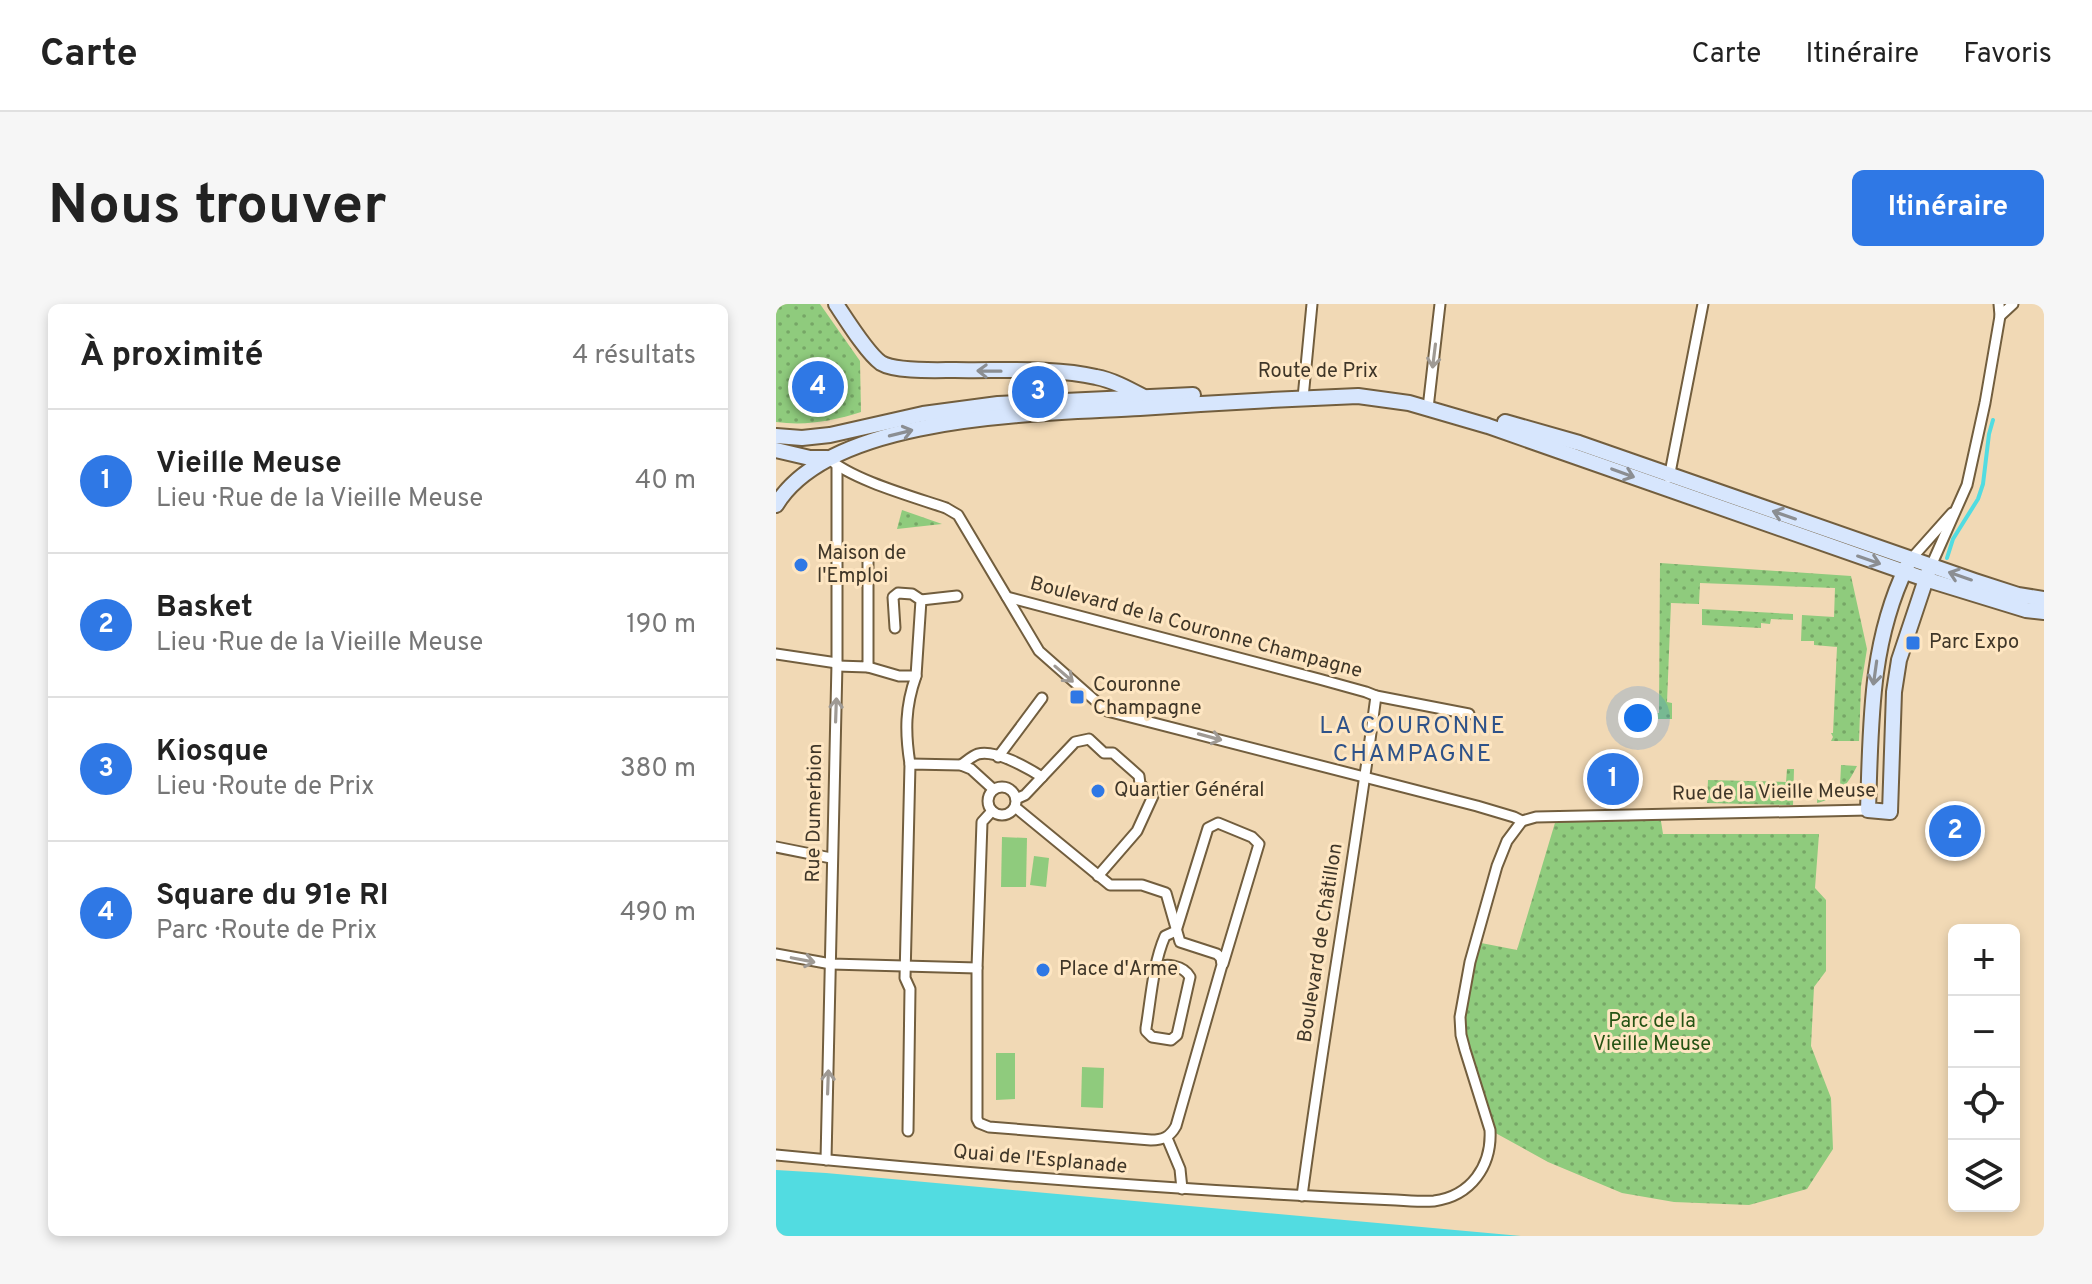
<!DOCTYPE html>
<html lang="fr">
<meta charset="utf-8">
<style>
body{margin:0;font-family:Overpass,sans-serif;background:#f6f6f6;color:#222}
.controls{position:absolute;right:24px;bottom:24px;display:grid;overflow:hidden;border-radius:12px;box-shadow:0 4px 12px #0003}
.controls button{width:72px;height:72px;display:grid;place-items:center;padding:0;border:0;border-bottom:2px solid #e0e0e0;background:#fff;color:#222;font:40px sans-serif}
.you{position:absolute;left:862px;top:414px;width:28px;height:28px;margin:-20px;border:6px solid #fff;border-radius:50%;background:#1a73e8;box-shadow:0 0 0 12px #1a73e833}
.badge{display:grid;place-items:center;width:52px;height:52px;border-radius:50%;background:#2f78e5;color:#fff;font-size:26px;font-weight:700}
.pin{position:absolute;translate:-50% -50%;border:4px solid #fff;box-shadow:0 2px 8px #0006}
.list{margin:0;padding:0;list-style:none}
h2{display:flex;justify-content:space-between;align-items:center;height:104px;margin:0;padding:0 32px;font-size:34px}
h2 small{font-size:26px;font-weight:400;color:#767676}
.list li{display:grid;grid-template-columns:52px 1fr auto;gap:24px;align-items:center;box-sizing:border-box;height:144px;padding:0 32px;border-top:2px solid #e0e0e0}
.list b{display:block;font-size:30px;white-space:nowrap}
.list p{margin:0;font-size:26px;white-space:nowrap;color:#767676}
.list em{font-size:26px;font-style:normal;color:#767676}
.icon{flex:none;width:44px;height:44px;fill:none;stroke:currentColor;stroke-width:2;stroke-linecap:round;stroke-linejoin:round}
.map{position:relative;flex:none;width:1268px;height:932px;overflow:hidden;border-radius:12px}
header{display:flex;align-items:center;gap:48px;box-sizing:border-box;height:112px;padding:0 40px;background:#fff;border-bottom:2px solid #e0e0e0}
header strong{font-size:38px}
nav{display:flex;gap:44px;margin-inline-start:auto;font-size:28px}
.intro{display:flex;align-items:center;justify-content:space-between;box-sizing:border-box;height:192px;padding:0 48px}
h1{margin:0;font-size:56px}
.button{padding:20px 36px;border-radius:12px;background:#2f78e5;color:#fff;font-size:28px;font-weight:700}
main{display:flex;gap:48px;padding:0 48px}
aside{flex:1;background:#fff;border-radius:12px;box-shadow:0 4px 12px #0003}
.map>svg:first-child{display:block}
</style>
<header>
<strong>Carte</strong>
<nav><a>Carte</a><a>Itinéraire</a><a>Favoris</a></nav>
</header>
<div class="intro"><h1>Nous trouver</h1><a class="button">Itinéraire</a></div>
<main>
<aside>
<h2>À proximité<small>4 résultats</small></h2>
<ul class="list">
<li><span class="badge">1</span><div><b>Vieille Meuse</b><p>Lieu · Rue de la Vieille Meuse</p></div><em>40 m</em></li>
<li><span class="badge">2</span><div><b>Basket</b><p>Lieu · Rue de la Vieille Meuse</p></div><em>190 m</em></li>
<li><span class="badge">3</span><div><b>Kiosque</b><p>Lieu · Route de Prix</p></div><em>380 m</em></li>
<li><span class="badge">4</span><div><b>Square du 91e RI</b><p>Parc · Route de Prix</p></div><em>490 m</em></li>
</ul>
</aside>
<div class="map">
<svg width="1268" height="932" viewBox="0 0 1268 932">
<defs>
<pattern id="green-dots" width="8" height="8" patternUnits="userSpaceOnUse" patternTransform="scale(2)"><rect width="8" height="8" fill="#8fcb7d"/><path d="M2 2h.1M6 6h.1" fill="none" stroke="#76a666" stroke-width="1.8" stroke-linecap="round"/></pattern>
</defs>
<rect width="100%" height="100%" fill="#f1d9b5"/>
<!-- green -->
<g fill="url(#green-dots)">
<path d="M0 0H44L84 57 85 108C57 117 30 122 0 118Z"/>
<polygon points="126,206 166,220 121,225"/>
<polygon points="884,259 1075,272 1091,345 1085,382 1083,437 1055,437 1057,433 1055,429 1057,429 1061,343 1038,341 1038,337 1025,337 1026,311 1058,313 1059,284 924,279 923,300 895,299 891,398 896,399 896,415 877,415 877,409 883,409"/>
<polygon points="926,305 1017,310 1017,316 995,315 994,320 985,319 985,324 926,321"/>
<path d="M1065 461 1081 462C1072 480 1062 494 1041 499L1042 483H1064Z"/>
<polygon points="1011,465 1018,465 1017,501 931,499 932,476 1010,478"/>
<polygon points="884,511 887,530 1043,530 1039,584 1050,596 1050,667 1038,683 1035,742 1055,794 1057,845 1031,885 973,901 898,898 846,889 772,858 714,826 685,731 700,638 741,646 781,512"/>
</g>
<!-- pitch -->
<g fill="#8fcb7d">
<polygon points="226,533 251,534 250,583 225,583"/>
<polygon points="258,552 273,554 270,583 254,581"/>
<polygon points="220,749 239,749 239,795 220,796"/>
<polygon points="306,763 328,764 327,804 305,803"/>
</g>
<!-- water -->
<polygon fill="#52dce1" points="0,866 50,869 745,932 0,932"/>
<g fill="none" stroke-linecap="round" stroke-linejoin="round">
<!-- stream -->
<polyline stroke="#52dce1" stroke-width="4" points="1171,254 1177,235 1202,195 1207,180 1213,130 1217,116"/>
<!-- street casing -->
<g stroke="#725e3e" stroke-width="13">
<g id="street">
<polyline points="1224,12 1237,0"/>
<polyline points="527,94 536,0"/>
<polyline points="652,104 664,0"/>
<path d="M52 154C76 176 138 193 170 204L182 211 263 347 331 407 701 502 738 513 746 517 760 513 1092 506"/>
<polyline points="893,174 927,0"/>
<polyline points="1135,255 1176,209"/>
<polyline points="1155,262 1191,181 1209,99 1224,12 1223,0"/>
<polyline points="231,293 543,375 590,388 600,392 693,410"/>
<polyline points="145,296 181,292"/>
<polyline points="0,350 61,359"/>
<polyline points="61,362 92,363 92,258"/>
<polyline points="92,363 123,372 140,372 145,296 136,290 122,289 117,293 119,324"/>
<polyline points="222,453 266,394"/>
<path d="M134 460C129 428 129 403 140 372"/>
<path d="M185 461C191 457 196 452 202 450 219 445 252 464 266 473"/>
<circle cx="226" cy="497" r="14"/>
<polyline points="240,495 249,491 299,438 313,435 328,449 337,449 363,472 364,480 377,492 361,527 322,572"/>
<path d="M216 507 206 518 201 664V815L203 819 213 823 375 836C387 836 394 833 400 822L446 661 445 654 441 650 404 638 390 589 366 581H334L239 503"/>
<polyline points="0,543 55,554"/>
<polyline points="0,650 55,660 201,664"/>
<path d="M380 666C388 657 408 662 414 673L401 731 395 736 376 733 370 727V724C375 694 377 660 389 632L400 627 432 524 442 519 476 533 483 540 447 660"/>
<polyline points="132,827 134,685 129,674 134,460 185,461 195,465 217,485"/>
<polyline points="391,834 404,865 406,885"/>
<path d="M0 851C206 871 412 887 620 896 632 897 645 898 658 897 695 892 716 862 714 826L689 746 685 731 684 713 694 658 721 562 731 537 746 517"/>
<polyline points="50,856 61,359 61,163"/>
<path d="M526 892C548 725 578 559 600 392"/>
</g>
</g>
<!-- secondary casing -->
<g stroke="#725e3e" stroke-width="18">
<g id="secondary">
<path d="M60 0C70 15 91 49 105 59 120 68 161 66 179 66 223 67 278 63 320 73 336 76 351 84 366 92"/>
<polyline points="729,118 803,139 1199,277 1242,291 1268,295"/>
<polyline points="0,132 26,134 54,131 147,110 222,100 417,91"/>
<polyline points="0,146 34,154 51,154"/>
<path d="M0 201C56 109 267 110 364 104 436 99 509 95 582 92L633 99 712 122 1149 275 1250 306 1268 308"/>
<path d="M1131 262C1093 340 1095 422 1092 506L1114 508 1118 388 1123 356 1152 269"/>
</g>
</g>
<!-- street -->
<use href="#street" stroke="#fff" stroke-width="9"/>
<!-- secondary -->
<use href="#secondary" stroke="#d7e6fd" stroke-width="14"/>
</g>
<!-- one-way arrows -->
<defs><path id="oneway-shaft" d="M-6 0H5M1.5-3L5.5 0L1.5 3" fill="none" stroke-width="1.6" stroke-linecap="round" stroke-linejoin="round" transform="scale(2)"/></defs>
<g stroke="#9f9a94">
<use href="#oneway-shaft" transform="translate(658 52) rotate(97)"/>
<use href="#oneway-shaft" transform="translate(288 370) rotate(41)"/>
<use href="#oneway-shaft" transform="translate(60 406) rotate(-88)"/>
<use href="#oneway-shaft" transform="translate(434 433) rotate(15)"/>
<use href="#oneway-shaft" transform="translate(27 656) rotate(11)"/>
<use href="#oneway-shaft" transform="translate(52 778) rotate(-88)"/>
</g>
<g stroke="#8b8e92">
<use href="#oneway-shaft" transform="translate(213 67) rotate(-179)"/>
<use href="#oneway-shaft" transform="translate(125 129) rotate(-14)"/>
<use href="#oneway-shaft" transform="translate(847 169) rotate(20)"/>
<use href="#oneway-shaft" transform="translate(1008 211) rotate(-161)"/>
<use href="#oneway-shaft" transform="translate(1093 256) rotate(19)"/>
<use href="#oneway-shaft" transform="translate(1184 272) rotate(-161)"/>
<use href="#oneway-shaft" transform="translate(1099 369) rotate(98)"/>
</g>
<!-- markers -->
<g fill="#2f78e5" stroke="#fee6c2" stroke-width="3">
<circle cx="25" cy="261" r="8"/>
<rect x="1129" y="331" width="16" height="16" rx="4"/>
<rect x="293" y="385" width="16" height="16" rx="4"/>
<circle cx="322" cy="487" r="8"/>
<circle cx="267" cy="666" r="8"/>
</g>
<g text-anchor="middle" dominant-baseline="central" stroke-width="6" stroke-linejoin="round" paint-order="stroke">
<!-- street labels -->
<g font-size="20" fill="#3f3628" stroke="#fee6c2">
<text x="542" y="68">Route de Prix</text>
<text transform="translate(420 324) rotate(15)">Boulevard de la Couronne Champagne</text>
<text transform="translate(998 489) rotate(-1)">Rue de la Vieille Meuse</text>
<text transform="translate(39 509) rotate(-89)">Rue Dumerbion</text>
<text transform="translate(545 639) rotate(-81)">Boulevard de Châtillon</text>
<text transform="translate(264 856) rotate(5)">Quai de l'Esplanade</text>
</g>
<!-- poi labels -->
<g font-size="20" fill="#3f3628" stroke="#fee6c2" text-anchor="start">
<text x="41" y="250">Maison de<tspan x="41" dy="23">l'Emploi</tspan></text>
<text x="1153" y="339">Parc Expo</text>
<text x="317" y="382">Couronne<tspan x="317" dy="23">Champagne</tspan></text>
<text x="338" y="487">Quartier Général</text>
<text x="283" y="666">Place d'Arme</text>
</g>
<!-- park labels -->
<g font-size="20" fill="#255314" stroke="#fee6c2">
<text x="876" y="718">Parc de la<tspan x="876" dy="23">Vieille Meuse</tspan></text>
</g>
<!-- quarter labels -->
<g font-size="24" letter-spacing="2" fill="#2e5289" stroke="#fee6c2">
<text x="637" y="423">LA COURONNE<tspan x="637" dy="28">CHAMPAGNE</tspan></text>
</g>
</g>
</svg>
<div class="controls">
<button>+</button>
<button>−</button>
<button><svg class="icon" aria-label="locate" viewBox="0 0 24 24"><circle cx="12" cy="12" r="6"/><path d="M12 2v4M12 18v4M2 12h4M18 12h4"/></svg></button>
<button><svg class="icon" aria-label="layers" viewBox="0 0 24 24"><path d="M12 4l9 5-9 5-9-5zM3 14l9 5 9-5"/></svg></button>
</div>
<div class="you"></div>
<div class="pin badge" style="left:837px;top:475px">1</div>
<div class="pin badge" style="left:1179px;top:527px">2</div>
<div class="pin badge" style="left:262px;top:88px">3</div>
<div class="pin badge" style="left:42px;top:83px">4</div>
</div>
</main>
